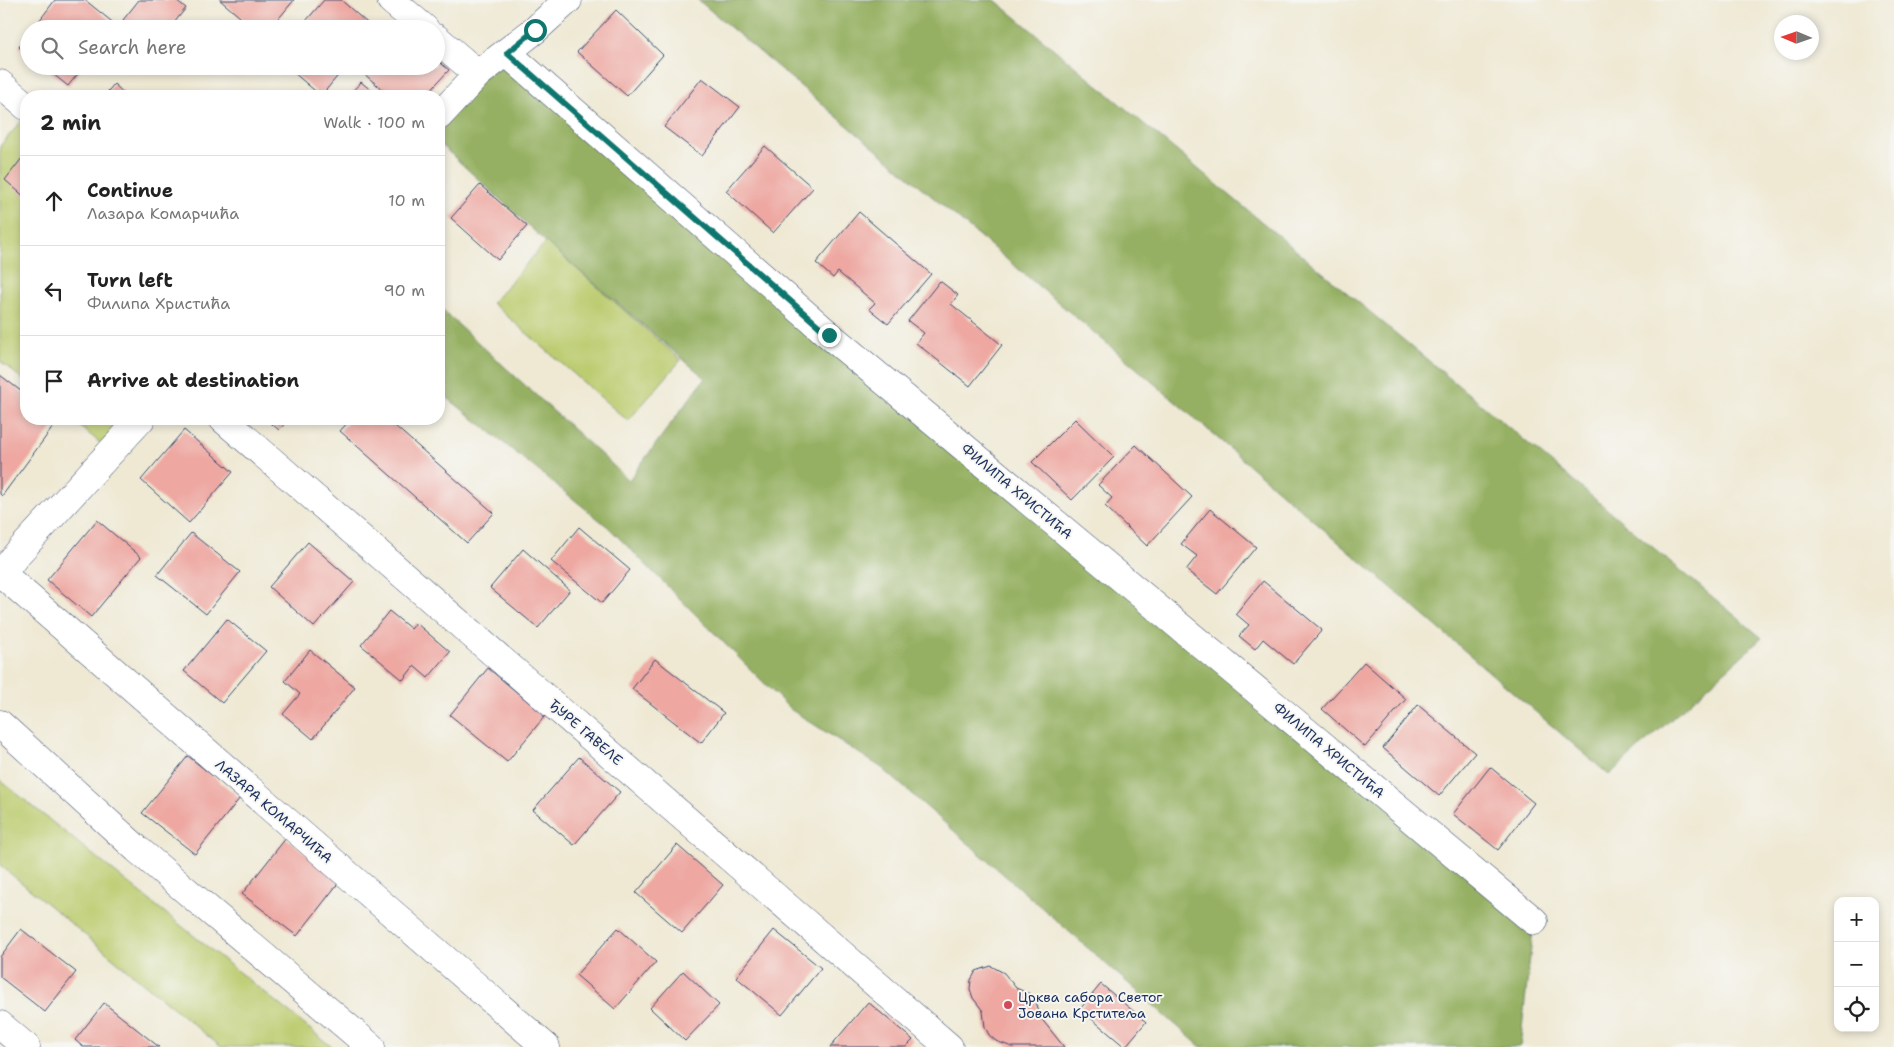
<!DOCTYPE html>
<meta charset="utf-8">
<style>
body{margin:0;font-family:"Shantell Sans",sans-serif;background:#f6f6f6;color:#222}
.controls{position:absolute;right:15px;bottom:15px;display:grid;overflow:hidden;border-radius:10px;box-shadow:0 2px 8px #0003}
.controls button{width:45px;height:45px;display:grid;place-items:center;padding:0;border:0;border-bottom:1px solid #e0e0e0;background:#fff;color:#222;font:25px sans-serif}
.compass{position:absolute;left:1774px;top:15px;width:45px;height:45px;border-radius:50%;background:#fff;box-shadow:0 2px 8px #0003;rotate:272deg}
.stop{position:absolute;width:15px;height:15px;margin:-11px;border:4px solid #0f766e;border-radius:50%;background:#fff}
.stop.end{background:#0f766e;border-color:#fff;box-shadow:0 1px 5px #0008}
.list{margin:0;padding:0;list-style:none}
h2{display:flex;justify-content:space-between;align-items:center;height:65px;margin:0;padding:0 20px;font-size:21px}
h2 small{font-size:16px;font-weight:400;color:#767676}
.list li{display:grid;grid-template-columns:32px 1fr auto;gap:15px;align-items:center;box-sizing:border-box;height:90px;padding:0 20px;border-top:1px solid #e0e0e0}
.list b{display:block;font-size:19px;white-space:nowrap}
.list p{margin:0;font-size:16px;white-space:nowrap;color:#767676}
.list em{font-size:16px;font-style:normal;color:#767676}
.icon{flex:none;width:28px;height:28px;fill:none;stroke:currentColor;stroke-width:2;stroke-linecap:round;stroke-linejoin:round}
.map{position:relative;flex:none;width:1894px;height:1047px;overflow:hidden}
.search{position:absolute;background:#fff;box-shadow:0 2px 8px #0003;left:20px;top:20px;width:425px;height:55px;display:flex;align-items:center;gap:12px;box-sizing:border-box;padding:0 18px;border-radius:28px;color:#767676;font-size:19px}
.panel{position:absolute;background:#fff;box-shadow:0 2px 8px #0003;left:20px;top:90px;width:425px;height:335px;border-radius:20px}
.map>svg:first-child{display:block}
</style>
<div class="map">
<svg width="1894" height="1047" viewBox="0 0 1894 1047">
<rect width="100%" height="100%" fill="#f6f6f2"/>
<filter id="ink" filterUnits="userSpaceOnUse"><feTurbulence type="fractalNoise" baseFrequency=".02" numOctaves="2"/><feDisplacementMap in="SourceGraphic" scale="10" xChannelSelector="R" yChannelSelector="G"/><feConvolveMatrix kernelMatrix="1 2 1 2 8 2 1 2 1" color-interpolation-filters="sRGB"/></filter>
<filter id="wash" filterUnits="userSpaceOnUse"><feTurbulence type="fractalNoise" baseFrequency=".0096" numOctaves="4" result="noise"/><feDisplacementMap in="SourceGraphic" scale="20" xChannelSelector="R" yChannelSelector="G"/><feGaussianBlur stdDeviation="1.12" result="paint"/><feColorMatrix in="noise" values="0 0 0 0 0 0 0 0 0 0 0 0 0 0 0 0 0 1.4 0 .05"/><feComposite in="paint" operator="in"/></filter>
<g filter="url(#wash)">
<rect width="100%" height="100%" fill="#efe9d4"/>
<!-- green -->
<g fill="#bccc6f" stroke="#6c7e66">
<polygon points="26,116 26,382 0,361 0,146"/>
<polygon points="546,242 681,360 628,421 492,303"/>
<polygon points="71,419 141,419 110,451"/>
<polygon points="0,780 332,1047 221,1047 0,865"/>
</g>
<!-- forest -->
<g fill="#95b062" stroke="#587060">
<polygon points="698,0 995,0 1762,638 1609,775 1135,367"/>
<polygon points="507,53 1534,921 1520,1047 1201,1047 882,768 790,709 607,526 439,391 439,307 629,480 705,378 546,242 439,143 439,116"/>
</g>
<g id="blocks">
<!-- building -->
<g fill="#eea7a1">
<polygon points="55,0 85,0 116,25 113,29 33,29"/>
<polygon points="139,0 176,0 186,8 169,29 134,29 123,20"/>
<polygon points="220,0 294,0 270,29 254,29"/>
<polygon points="324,0 341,0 374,29 299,29"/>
<polygon points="616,10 663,55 627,96 577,52"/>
<polygon points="29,34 29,55 19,47"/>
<polygon points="436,59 449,70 425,96 390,96 363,73 369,66 436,66"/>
<polygon points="43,66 84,66 68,86"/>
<polygon points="286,66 346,66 321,96"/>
<polygon points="702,78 740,107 702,156 664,127"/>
<polygon points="361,82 378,96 348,96"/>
<polygon points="114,84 127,96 104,96"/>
<polygon points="765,146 813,188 773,233 726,191"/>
<polygon points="26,153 26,198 5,180"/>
<polygon points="480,185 527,226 498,260 451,218"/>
<polygon points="859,212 931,274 888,324 869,309 875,303 838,272 833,278 816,263"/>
<polygon points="940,281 958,295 951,304 1002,345 970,386 916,343 924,333 908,321"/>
<polygon points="0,375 26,395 26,419 59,419 2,496 0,494"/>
<polygon points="266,419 289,419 279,430"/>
<polygon points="351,419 387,419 494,513 467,543 340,431"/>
<polygon points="1075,419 1114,457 1072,500 1032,462"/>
<polygon points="184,430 233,472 189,523 141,480"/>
<polygon points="1136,445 1192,497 1147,546 1105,506 1112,498 1098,485"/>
<polygon points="1210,509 1256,547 1217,594 1186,570 1197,556 1181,544"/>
<polygon points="97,520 141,557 91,617 47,580"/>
<polygon points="579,527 630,570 602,603 551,561"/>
<polygon points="191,533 240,572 206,614 157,575"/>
<polygon points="308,542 354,582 314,627 269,587"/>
<polygon points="523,549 570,590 538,628 490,588"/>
<polygon points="1263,581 1322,630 1293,664 1263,639 1255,649 1239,636 1249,625 1236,614"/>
<polygon points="389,611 411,629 416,623 450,652 428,678 414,666 403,680 361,645"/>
<polygon points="227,619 266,651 222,703 184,671"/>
<polygon points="310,650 355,687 313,739 283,714 300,694 285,681"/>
<polygon points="655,659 724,713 701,743 632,689"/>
<polygon points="1364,662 1406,699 1365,747 1322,709"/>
<polygon points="488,668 545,716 507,762 450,715"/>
<polygon points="1418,705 1475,753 1439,796 1383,748"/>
<polygon points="188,756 240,798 195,854 142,813"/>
<polygon points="579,757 620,792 574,845 533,810"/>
<polygon points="1490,767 1534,803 1498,850 1453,814"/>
<polygon points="286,838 340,881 297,936 242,894"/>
<polygon points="677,845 723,885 682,933 636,893"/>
<polygon points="618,928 656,962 615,1009 576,975"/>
<polygon points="21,929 76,972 45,1012 0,977 0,957"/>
<polygon points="774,930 821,968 782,1015 736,977"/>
<polygon points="991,966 1004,973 1016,988 1030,994 1036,1001 1040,1017 1064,1047 1012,1047 996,1041 989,1035 985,1027 983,1011 973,998 970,989 971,980 976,971"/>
<polygon points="683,971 719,1005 685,1041 650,1008"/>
<polygon points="1101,984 1146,1022 1125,1047 1080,1009"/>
<polygon points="868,1002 913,1040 906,1047 830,1047"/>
<polygon points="104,1003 159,1047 83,1047 75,1040"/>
</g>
</g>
</g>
<g filter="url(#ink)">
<use href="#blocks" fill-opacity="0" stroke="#3b4b70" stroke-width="1"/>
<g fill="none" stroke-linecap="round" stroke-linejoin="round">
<!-- street casing -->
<g stroke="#3b4b70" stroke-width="29">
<g id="street">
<polyline points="391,0 425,29"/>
<polyline points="436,38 478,74"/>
<polyline points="507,53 829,335 1534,921"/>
<polyline points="0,84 26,106"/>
<polyline points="439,116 478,74 535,30 568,0"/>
<polyline points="223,419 949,1047"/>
<polyline points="2,574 546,1047"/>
<polyline points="0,576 17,554 141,419"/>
<polyline points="0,724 137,849 371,1047"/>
<polyline points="0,1025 26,1047"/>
</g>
</g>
<!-- street -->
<use href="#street" stroke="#fff" stroke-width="28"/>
</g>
</g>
<g fill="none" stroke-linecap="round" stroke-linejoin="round" filter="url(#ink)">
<!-- route -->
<polyline stroke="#0f766e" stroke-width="6" points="535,30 507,53 829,335"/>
</g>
<!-- markers -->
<circle fill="#d1495b" stroke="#f6f6f2" stroke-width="2" cx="1008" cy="1005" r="5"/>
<g text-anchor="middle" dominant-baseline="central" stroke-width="4" stroke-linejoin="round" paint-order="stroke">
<!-- street labels -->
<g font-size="14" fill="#1b2f5e" stroke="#f6f6f2">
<text transform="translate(1017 491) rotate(40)">ФИЛИПА ХРИСТИЋА</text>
<text transform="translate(586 732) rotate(41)">ЂУРЕ ГАВЕЛЕ</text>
<text transform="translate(1329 750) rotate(40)">ФИЛИПА ХРИСТИЋА</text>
<text transform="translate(274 811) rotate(41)">ЛАЗАРА КОМАРЧИЋА</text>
</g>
<!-- poi labels -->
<g font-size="14" fill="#1b2f5e" stroke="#f6f6f2" text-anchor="start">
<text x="1018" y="997">Црква сабора Светог<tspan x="1018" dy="16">Јована Крститеља</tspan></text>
</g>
</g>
</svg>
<div class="controls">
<button>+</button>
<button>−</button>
<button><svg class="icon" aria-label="locate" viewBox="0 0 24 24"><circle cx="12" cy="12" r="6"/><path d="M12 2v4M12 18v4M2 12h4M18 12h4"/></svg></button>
</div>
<svg class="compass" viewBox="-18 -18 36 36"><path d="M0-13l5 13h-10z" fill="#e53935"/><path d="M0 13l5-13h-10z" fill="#767676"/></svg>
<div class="stop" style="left:535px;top:30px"></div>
<div class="stop end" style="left:829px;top:335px"></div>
<div class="search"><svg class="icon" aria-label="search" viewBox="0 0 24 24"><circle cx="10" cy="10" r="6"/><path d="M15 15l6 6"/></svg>Search here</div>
<section class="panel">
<h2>2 min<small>Walk · 100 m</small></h2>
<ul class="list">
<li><svg class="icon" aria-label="ahead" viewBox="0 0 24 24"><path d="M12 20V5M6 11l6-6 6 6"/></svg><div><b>Continue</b><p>Лазара Комарчића</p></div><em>10 m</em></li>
<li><svg class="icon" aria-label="left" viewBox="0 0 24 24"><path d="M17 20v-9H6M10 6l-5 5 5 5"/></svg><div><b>Turn left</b><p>Филипа Христића</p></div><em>90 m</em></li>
<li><svg class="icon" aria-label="arrive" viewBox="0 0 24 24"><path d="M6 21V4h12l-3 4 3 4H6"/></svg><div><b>Arrive at destination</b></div></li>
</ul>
</section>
</div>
